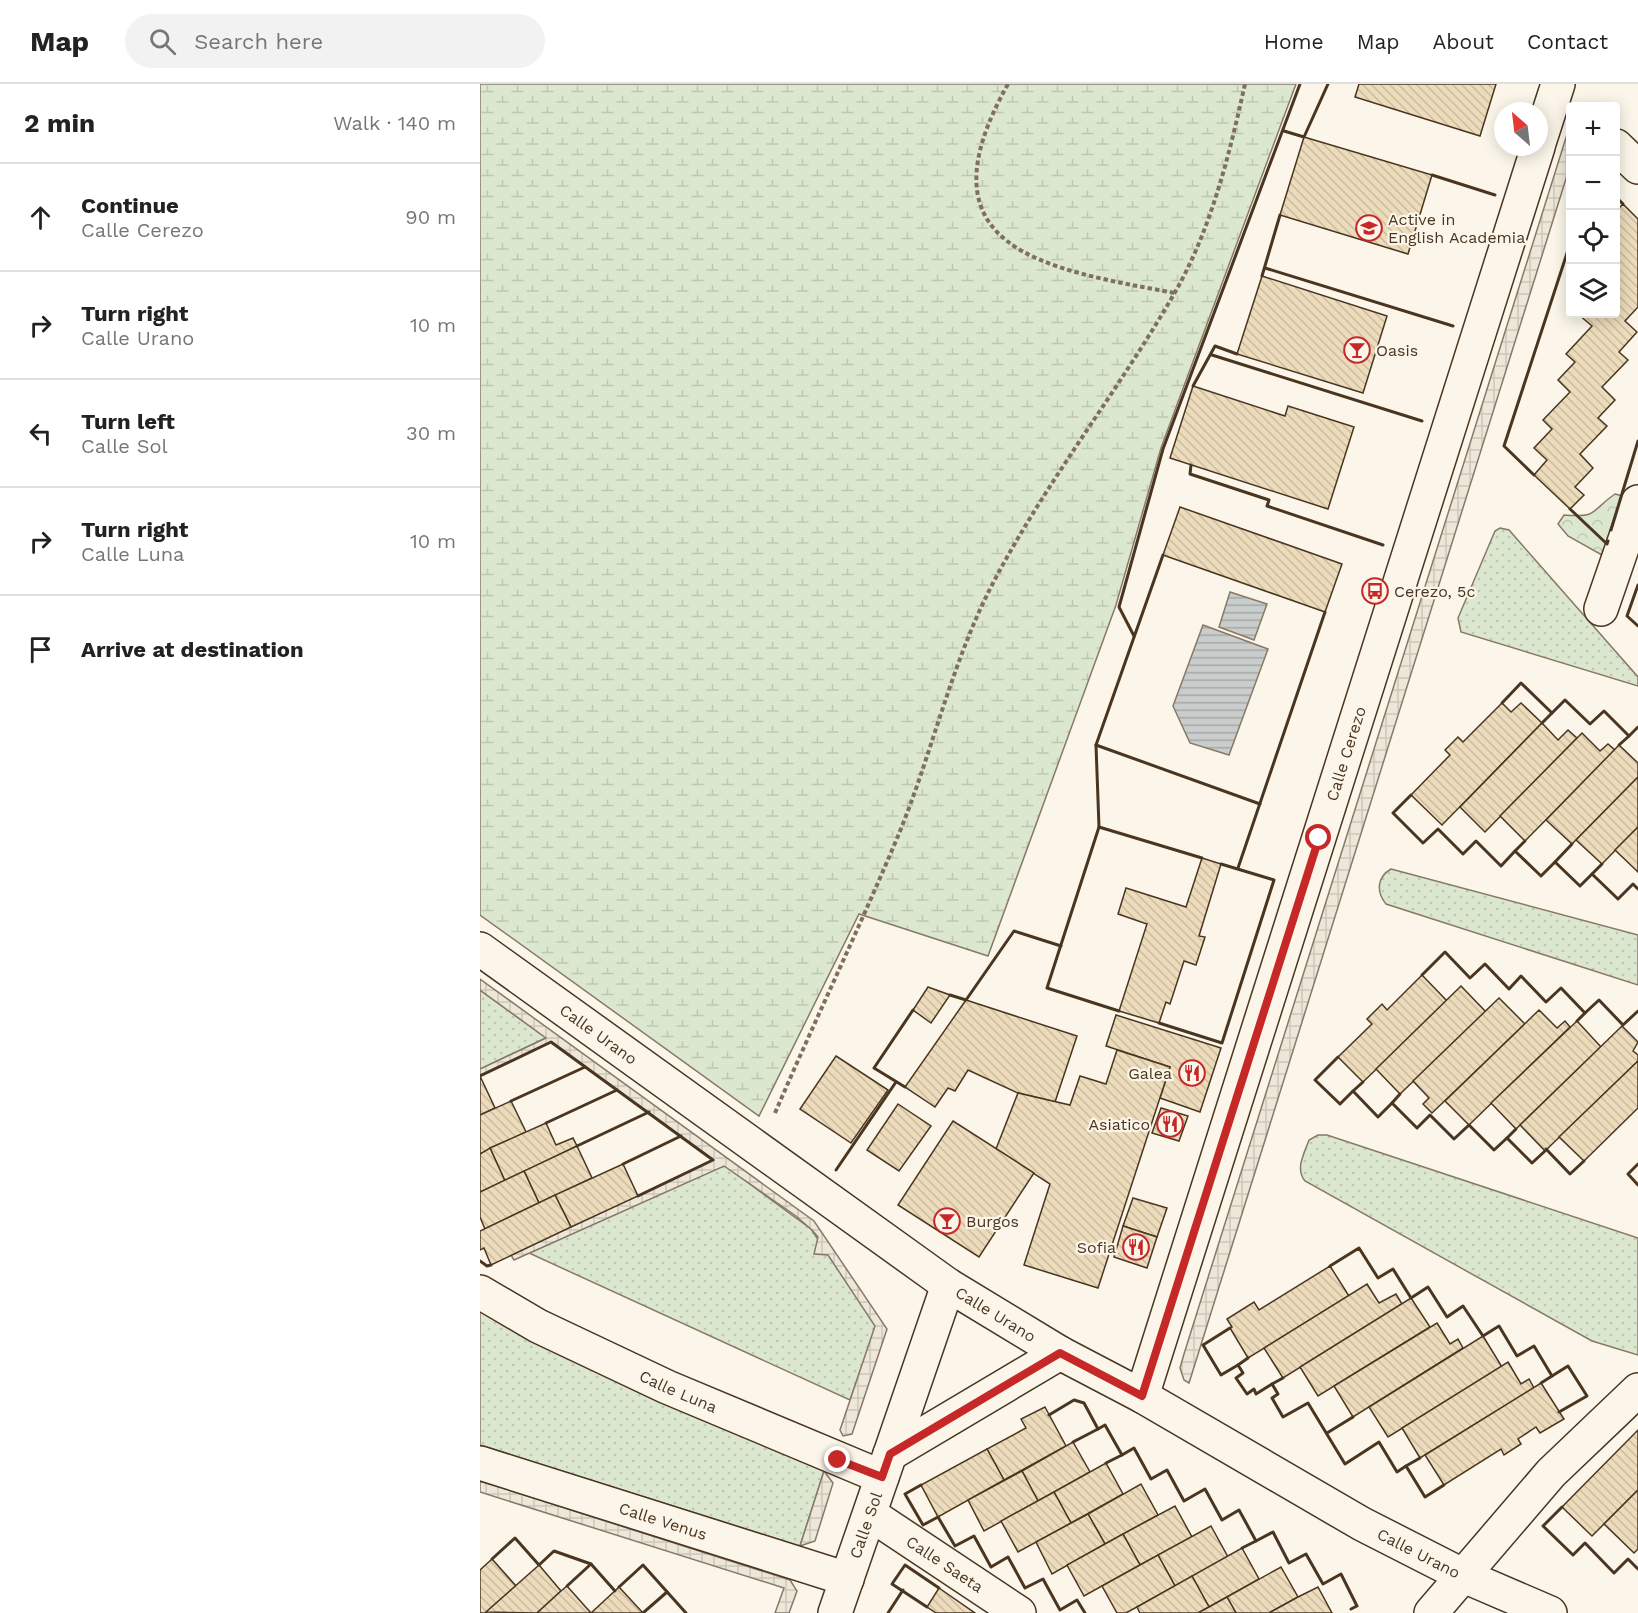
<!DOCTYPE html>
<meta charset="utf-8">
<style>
body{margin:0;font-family:"Work Sans",sans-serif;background:#f2f2f2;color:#222}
.controls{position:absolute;right:18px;top:18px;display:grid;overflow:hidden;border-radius:6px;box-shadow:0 3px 15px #0003}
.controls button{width:54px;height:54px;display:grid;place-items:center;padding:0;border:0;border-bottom:2px solid #e0e0e0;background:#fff;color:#222;font:30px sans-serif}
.compass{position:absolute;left:1014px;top:18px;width:54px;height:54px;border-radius:50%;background:#fff;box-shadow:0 3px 15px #0003;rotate:332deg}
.stop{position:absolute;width:18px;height:18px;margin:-14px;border:4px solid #c62828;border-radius:50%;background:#fff}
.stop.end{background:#c62828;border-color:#fff;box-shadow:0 2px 6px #0008}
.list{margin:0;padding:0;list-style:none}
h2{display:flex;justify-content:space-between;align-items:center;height:78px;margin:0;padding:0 24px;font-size:26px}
h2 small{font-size:20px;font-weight:400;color:#767676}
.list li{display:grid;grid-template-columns:39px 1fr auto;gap:18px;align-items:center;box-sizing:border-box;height:108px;padding:0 24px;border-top:2px solid #e0e0e0}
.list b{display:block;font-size:22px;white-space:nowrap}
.list p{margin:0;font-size:20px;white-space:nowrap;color:#767676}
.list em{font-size:20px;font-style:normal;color:#767676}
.icon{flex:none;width:33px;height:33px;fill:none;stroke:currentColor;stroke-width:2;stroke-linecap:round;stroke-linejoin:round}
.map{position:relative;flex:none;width:1158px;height:1529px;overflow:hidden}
header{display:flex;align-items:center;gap:36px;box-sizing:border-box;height:84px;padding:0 30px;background:#fff;border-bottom:2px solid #e0e0e0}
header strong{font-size:28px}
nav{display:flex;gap:33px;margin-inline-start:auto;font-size:21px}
.search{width:420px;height:54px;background:#f2f2f2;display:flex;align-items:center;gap:15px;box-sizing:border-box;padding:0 21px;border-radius:33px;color:#767676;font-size:22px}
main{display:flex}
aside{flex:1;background:#fff}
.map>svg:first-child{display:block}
</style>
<header>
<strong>Map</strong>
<div class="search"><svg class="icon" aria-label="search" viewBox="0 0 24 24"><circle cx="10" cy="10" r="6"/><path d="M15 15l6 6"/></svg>Search here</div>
<nav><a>Home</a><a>Map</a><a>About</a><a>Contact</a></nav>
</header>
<main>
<aside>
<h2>2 min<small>Walk · 140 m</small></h2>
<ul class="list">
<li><svg class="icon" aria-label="ahead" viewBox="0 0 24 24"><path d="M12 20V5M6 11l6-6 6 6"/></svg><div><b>Continue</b><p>Calle Cerezo</p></div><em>90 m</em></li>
<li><svg class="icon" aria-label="right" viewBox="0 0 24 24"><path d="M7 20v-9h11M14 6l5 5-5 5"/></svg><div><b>Turn right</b><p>Calle Urano</p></div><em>10 m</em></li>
<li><svg class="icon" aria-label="left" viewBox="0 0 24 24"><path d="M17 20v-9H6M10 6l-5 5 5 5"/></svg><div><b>Turn left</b><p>Calle Sol</p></div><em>30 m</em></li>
<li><svg class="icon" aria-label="right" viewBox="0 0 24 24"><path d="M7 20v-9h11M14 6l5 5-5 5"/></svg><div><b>Turn right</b><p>Calle Luna</p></div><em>10 m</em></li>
<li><svg class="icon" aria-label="arrive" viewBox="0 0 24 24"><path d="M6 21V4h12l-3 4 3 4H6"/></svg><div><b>Arrive at destination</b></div></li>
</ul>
</aside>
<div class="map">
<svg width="1158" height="1529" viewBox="0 0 1158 1529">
<defs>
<pattern id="green-dots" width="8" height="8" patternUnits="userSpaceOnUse" patternTransform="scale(1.5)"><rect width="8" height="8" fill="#dce7d0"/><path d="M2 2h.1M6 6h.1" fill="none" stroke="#bec7b2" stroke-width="1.8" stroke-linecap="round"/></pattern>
<pattern id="forest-crowns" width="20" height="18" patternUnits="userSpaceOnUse" patternTransform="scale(1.5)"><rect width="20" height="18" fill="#dce7d0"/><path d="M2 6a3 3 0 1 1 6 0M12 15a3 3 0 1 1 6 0" fill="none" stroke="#bec7b2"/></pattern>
<pattern id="wetland-marsh" width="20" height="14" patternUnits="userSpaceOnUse" patternTransform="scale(1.5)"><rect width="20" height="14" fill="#dce7d0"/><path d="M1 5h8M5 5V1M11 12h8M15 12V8" fill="none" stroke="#bec7b2"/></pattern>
<pattern id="plaza-grid" width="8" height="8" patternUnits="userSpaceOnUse" patternTransform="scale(1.5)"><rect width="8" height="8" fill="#ede7d9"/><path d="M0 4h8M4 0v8" fill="none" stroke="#cdc7ba"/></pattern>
<pattern id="water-rules" width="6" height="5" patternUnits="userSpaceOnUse" patternTransform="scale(1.5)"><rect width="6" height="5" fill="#c9cecd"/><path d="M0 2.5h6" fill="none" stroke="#a5a8a6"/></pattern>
<pattern id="building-back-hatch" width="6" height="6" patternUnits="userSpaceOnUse" patternTransform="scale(1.5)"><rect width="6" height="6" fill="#ecdcbc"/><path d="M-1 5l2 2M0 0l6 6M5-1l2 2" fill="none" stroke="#ccbda1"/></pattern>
</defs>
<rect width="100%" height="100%" fill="#fbf6e9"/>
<!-- green -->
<g fill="url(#green-dots)" stroke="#887966" stroke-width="1.5">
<polygon points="1020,444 1029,446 1158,593 1158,602 981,548 978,534 1015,447"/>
<path d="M911 785 1158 851V901L906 820C896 808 897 793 911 785Z"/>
<polygon points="0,906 66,954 0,985"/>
<path d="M838 1051H847L1158 1154V1271L1112 1257 825 1097C815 1085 824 1070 829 1056Z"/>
<polygon points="244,1081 331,1145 396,1242 370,1316 49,1169"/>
<polygon points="0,1224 240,1341 344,1387 320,1462 0,1361"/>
</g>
<!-- forest -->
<path fill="url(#forest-crowns)" stroke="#887966" stroke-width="1.5" d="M1135 410 1143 412 1148 447 1129 475 1088 452 1078 440 1084 431C1119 434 1110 427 1135 410Z"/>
<!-- wetland -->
<polygon fill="url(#wetland-marsh)" stroke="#887966" stroke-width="1.5" points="0,0 816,0 681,364 636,521 508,872 379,830 279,1032 0,831"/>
<!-- plaza -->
<g fill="url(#plaza-grid)" stroke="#887966" stroke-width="1.5">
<polygon points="1090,41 1090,82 709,1299 704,1296 700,1284 704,1270"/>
<polygon points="0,895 334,1137 407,1245 372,1350 363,1352 360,1346 395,1242 348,1171 334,1170 338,1153 332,1146 316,1132 244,1082 34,1176 31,1171 233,1076 71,958 0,992 0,985 66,954 0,906"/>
<polygon points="344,1387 353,1399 335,1457 320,1462"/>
<polygon points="0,1397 310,1496 317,1507 309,1529 295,1529 304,1504 0,1408"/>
</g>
<!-- water -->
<g fill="url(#water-rules)" stroke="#887966" stroke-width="1.5">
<polygon points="750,508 787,520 774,556 739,543"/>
<polygon points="723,541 788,565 749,671 710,659 693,622"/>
</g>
<!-- building -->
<g fill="url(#building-back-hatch)" stroke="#4a3520" stroke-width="1.5">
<polygon points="879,0 1016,0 1000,52 875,13"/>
<polygon points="824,53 952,91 928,170 800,131"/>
<polygon points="1143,120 1158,135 1158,223 1145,237 1157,248 1139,268 1148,276 1122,303 1135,316 1118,334 1127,342 1100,370 1113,384 1095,403 1104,411 1090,425 1054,391 1067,376 1054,364 1072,345 1063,336 1090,308 1078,296 1095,278 1086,270 1112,242 1098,230 1136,230 1136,146 1138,143 1136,140 1136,127"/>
<polygon points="782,192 907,232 883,309 757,270"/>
<polygon points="713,302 805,332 808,322 874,343 848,425 690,374"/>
<polygon points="700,423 862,480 845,528 683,471"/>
<polygon points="1022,619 1031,628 1041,619 1062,639 962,741 931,711 970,671 965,666 978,653 983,658"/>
<polygon points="1062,639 1078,656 1088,646 1097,654 1005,748 980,723"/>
<polygon points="1102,649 1120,667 1128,660 1135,666 1045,757 1020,732"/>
<polygon points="1139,661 1158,679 1158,693 1092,760 1066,736"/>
<polygon points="1158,693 1158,743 1122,780 1096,756"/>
<polygon points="1158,743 1158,788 1135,766"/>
<polygon points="722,774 741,780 719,852 725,853 716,881 704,877 690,920 686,918 679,939 639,927 667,840 638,830 646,804 706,823"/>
<polygon points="942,891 967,917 883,998 858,973 892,940 887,935 902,920 907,926"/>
<polygon points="981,902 1006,928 920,1010 896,985"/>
<polygon points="448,903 470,911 451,939 433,926"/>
<polygon points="1019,914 1045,940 952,1029 943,1020 949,1014 933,997"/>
<polygon points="486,916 597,952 575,1018 538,1009 488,986 475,1007 468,1004 455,1023 425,1003"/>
<polygon points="1059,926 1077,944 1085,937 1090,943 989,1041 965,1017"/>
<polygon points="636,931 741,964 720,1028 680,1014 690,983 626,962"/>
<polygon points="1097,937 1121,963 1036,1045 1011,1019"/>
<polygon points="1142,942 1158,958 1153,967 1158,971 1158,977 1065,1067 1040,1041"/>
<polygon points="637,966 690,983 618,1204 544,1181 570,1100 516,1065 538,1009 590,1021 600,992 626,1000"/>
<polygon points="356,972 408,1006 371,1059 320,1025"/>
<polygon points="1158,977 1158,1024 1104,1077 1079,1053"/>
<polygon points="0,992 15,1024 0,1031"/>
<polygon points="31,1017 46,1048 0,1070 0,1031"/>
<polygon points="418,1020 451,1042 419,1087 387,1066"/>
<polygon points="681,1024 708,1032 699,1057 672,1049"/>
<polygon points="473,1037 554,1089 499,1173 418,1121"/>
<polygon points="66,1039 76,1061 93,1054 97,1062 25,1097 10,1064"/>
<polygon points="97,1062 112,1094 59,1119 44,1087"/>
<polygon points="10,1064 25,1097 0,1108 0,1070"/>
<polygon points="143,1080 158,1112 91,1143 75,1111"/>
<polygon points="44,1087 59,1119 5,1145 0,1133 0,1108"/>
<polygon points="75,1111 91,1143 11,1181 4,1164 0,1166 0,1147"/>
<polygon points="653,1114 687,1124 677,1153 643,1142"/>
<polygon points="643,1142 677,1153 667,1184 634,1173"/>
<polygon points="850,1182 869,1212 768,1274 750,1244 752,1243 747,1235 774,1218 779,1226"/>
<polygon points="887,1200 899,1219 916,1210 922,1220 803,1294 784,1264"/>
<polygon points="931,1214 950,1243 838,1312 820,1283"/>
<polygon points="957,1239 970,1260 978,1255 983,1264 873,1333 854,1302"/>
<polygon points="1003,1252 1022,1283 908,1353 889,1323"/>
<polygon points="1028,1278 1041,1300 1049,1295 1054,1304 940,1374 922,1344"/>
<polygon points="1061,1299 1084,1335 1060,1349 1056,1343 1038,1355 1041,1360 1024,1371 1021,1365 964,1401 945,1371"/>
<polygon points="565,1323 586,1362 524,1396 507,1365 546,1344 541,1335"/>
<polygon points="1158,1346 1158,1406 1112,1452 1082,1423"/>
<polygon points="593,1358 610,1388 558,1417 542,1387"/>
<polygon points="507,1365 524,1396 458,1433 441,1401"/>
<polygon points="626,1379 643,1410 591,1439 574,1408"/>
<polygon points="542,1387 558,1417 504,1447 488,1416"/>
<polygon points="661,1400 678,1431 625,1460 608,1430"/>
<polygon points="1158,1406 1158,1465 1154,1469 1124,1440"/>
<polygon points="574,1408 591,1439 538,1468 521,1437"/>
<polygon points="695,1422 712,1453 660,1481 643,1450"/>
<polygon points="608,1430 625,1460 572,1490 556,1458"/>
<polygon points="731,1442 748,1473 695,1502 678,1471"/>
<polygon points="643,1450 660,1481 604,1512 587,1481"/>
<polygon points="762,1464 779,1495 729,1523 712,1492"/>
<polygon points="678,1471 695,1502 646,1529 637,1529 622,1502"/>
<polygon points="12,1475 36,1502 5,1529 0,1529 0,1486"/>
<polygon points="59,1481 81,1507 57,1529 6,1528"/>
<polygon points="801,1483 818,1513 789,1529 756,1529 747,1513"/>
<polygon points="712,1492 729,1523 718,1529 660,1529 657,1523"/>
<polygon points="87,1502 111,1529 57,1529 81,1507"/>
<polygon points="139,1503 163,1529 110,1529 111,1529"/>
<polygon points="838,1503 852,1529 789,1529 818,1513"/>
<polygon points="459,1504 495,1529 456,1529 447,1523"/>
<polygon points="747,1513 756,1529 718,1529 729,1523"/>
</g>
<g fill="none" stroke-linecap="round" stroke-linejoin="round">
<!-- minor casing -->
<g stroke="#4a3520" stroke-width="36">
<g id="minor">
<polyline points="1059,59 1078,0"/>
<polyline points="1136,62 1158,83"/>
<polyline points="1121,525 1158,418"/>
<path id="s1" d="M0 865 468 1201 580 1269 662 1312 882 1440 984 1492 1070 1529"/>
<path id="s2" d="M0 1208 58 1242 187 1303 402 1393"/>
<path id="s3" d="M662 1312 1058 63"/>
<polyline points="410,1370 468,1201"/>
<path id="s4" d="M0 1379 367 1495"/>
<path id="s5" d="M390 1430 539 1529"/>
<path id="s6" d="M355 1529 410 1370 580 1269"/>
<polyline points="951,1529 1071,1389 1158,1306"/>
</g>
</g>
<!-- path -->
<g stroke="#7f6f5c" stroke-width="4" stroke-dasharray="4.5 3" stroke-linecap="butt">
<path d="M528 0C435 165 564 185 695 209"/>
<path d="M295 1029C335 936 379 845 418 752 452 670 471 580 512 501 565 399 637 309 694 210 731 146 749 72 765 0"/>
</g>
<!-- minor -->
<use href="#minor" stroke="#fbf6e9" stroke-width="33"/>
<!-- wall -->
<g stroke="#4a3520" stroke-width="3">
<polyline points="804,47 824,53 848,0"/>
<polyline points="952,91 1015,111"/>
<polyline points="1136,113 1143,120"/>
<polyline points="785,184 973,242"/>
<polyline points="782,192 800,131"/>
<polyline points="732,271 942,337"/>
<polyline points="713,302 735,262 757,270"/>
<polyline points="711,381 710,390 789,416 787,422 903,461"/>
<polyline points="1054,391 1024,362 1090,160"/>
<polyline points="1090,425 1127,460 1128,457"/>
<polyline points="1131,446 1158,357"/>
<polyline points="1158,501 1147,532 1158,542"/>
<polyline points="654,552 639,523 683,365 820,0"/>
<polyline points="1022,619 1041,599 1072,629 1085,616 1110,640 1124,627 1149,652 1158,643"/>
<polyline points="1062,639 1072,629"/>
<polyline points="616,661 780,720"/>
<polyline points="1139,661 1149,652"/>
<polyline points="931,711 913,729 943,759 958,745 983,770 996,757 1021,782 1035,767 1061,792 1075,778 1100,802 1112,790 1138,815 1153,800 1158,805"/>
<polyline points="619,743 722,774"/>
<polyline points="1035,767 1045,757"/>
<polyline points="1075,778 1092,760"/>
<polyline points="758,784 845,528"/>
<polyline points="1112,790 1122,780"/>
<polyline points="942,891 965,868 990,894 1005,880 1029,905 1041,892 1066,918 1081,904 1105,929 1119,916 1143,941 1158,927"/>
<polyline points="470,911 486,916 534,847 581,862"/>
<polyline points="639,927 567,904 619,743 616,661 683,471"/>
<polyline points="1097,937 1105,929"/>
<polyline points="679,939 742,959 794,796 741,780"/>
<polyline points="858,973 835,996 860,1020 873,1007 898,1033 912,1019 937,1044 950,1031 974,1055 989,1041 1014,1066 1027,1054 1052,1079 1065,1067"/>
<polyline points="0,992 71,958 233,1076 158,1112"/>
<polyline points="425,1003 394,984 433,926"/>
<polyline points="873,1007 883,998"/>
<polyline points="31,1017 105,983"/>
<polyline points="912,1019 920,1010"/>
<polyline points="66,1039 137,1006"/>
<polyline points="1027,1054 1036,1045"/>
<polyline points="97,1062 169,1028"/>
<polyline points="1066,1065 1090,1090 1104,1077"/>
<polyline points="143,1080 201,1052"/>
<polyline points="1158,1080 1148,1090 1158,1101"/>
<polyline points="356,1086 416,998"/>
<polyline points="0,1177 7,1182 11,1181"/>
<polyline points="850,1182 879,1164 898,1194 913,1185 931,1214 948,1203 967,1233 983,1222 1003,1252 1019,1242 1037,1272 1054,1262 1072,1292 1088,1282 1107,1312 1079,1328"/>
<polyline points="750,1244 723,1261 741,1291 758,1281 763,1289 756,1294 767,1310 774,1305 776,1310 792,1300 798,1310 792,1314 803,1333 828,1319 865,1380 899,1358 917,1388 926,1382 945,1413 964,1401"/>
<polyline points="758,1281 768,1274"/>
<polyline points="1061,1299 1072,1292"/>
<polyline points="792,1300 803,1294"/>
<polyline points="569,1331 594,1316 604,1319 618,1345 625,1341 642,1371 654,1364 671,1395 687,1386 704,1417 725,1405 742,1436 759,1426 776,1457 793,1448 809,1479 826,1470 843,1500 861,1490 877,1522 871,1525"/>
<polyline points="847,1349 873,1333"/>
<polyline points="593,1358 618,1345"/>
<polyline points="626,1379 642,1371"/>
<polyline points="926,1382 940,1374"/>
<polyline points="441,1401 425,1410 443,1441 458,1433 475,1462 494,1452 511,1483 528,1473 545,1504 563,1495 580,1526 597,1516 605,1529"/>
<polyline points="1082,1423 1063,1442 1093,1471 1105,1459 1134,1489 1148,1475 1158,1485"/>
<polyline points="762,1464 776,1457"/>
<polyline points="12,1475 35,1454 59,1481 74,1467 111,1480 135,1507"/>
<polyline points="87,1502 111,1480"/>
<polyline points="139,1503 163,1481 206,1529"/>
<polyline points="447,1523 412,1500 425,1481 459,1504"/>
<polyline points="163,1529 187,1508"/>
<polyline points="408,1529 423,1506"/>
</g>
</g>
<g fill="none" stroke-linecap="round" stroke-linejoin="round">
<!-- route -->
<polyline stroke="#c62828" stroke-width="8" points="358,1376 402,1393 410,1370 580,1269 662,1312 839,754"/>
</g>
<!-- icons -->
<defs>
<g id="school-ring" transform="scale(1.35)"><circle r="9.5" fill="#fbf6e9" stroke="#c62828" stroke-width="1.5"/><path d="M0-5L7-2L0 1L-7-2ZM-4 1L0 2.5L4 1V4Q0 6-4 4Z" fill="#c62828"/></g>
<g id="bar-ring" transform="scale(1.35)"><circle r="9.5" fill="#fbf6e9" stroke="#c62828" stroke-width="1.5"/><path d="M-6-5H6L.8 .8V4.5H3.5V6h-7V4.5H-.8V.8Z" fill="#c62828"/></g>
<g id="bus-ring" transform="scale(1.35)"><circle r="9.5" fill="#fbf6e9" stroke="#c62828" stroke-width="1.5"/><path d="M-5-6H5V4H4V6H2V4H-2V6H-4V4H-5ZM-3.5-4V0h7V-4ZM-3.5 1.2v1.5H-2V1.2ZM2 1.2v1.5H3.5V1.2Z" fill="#c62828"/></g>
<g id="restaurant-ring" transform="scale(1.35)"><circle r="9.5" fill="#fbf6e9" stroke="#c62828" stroke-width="1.5"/><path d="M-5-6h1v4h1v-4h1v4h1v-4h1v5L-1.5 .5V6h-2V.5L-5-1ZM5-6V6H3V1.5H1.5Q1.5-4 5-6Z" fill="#c62828"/></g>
</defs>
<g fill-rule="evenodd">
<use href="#school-ring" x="889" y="144"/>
<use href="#bar-ring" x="877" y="266"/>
<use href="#bus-ring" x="895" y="507"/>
<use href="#restaurant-ring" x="712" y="989"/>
<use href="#restaurant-ring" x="690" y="1040"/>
<use href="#bar-ring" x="467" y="1137"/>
<use href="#restaurant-ring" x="656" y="1163"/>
</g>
<g text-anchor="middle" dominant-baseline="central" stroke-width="4.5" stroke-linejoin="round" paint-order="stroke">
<!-- poi labels -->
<g font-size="16" fill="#4a3520" stroke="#fbf6e9" text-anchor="start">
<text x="908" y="135">Active in<tspan x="908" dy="18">English Academia</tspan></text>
<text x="896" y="266">Oasis</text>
<text x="914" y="507">Cerezo, 5c</text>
<text x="692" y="989" text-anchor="end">Galea</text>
<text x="670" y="1040" text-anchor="end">Asiatico</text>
<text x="486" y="1137">Burgos</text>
<text x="636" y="1163" text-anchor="end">Sofia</text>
</g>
<!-- street labels -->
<g font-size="16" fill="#4a3520" stroke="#fbf6e9">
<text stroke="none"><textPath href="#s3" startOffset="674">Calle Cerezo</textPath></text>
<text stroke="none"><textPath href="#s1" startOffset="146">Calle Urano</textPath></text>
<text stroke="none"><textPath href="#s1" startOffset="632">Calle Urano</textPath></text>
<text stroke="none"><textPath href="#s2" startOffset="222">Calle Luna</textPath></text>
<text stroke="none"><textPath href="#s4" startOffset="192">Calle Venus</textPath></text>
<text stroke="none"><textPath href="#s6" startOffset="93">Calle Sol</textPath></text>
<text stroke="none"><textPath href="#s1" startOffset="1118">Calle Urano</textPath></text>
<text stroke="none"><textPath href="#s5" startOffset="90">Calle Saeta</textPath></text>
</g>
</g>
</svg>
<div class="controls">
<button>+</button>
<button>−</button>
<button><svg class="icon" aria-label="locate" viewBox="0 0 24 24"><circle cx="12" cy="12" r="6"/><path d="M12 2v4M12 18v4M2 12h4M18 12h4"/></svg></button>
<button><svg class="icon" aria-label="layers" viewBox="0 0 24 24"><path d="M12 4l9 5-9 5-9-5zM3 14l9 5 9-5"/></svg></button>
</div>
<svg class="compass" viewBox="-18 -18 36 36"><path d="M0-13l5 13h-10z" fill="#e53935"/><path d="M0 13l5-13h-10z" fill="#767676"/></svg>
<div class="stop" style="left:839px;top:754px"></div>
<div class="stop end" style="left:358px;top:1376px"></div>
</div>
</main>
